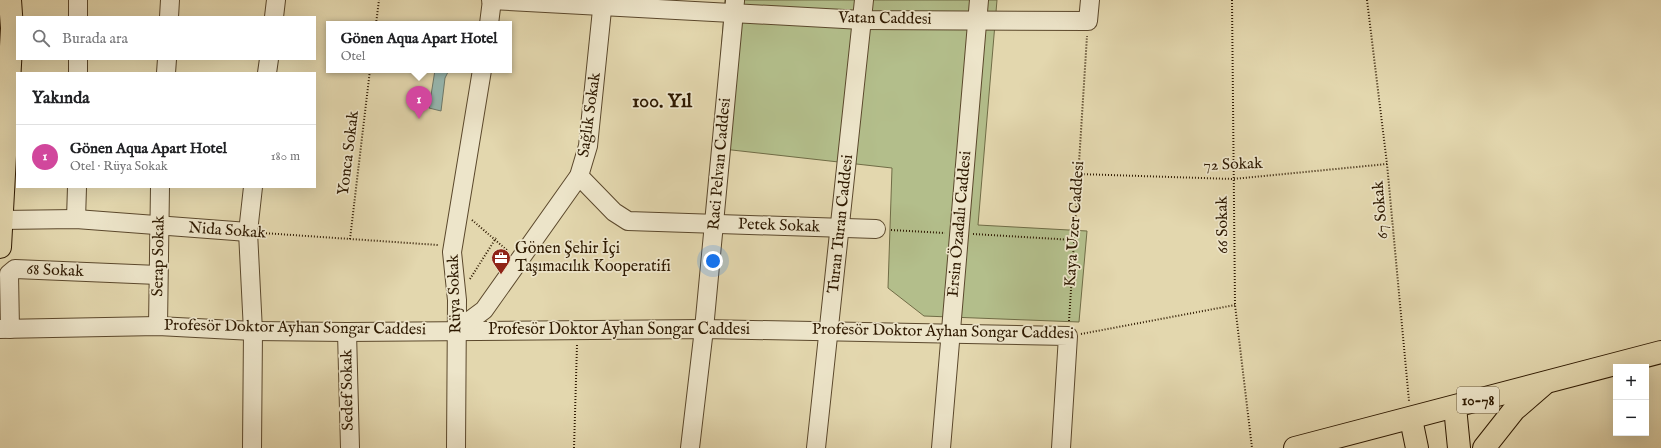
<!DOCTYPE html>
<html lang="tr">
<meta charset="utf-8">
<style>
body{margin:0;font-family:"IM FELL English",serif;background:#f6f6f6;color:#202124}
.controls{position:absolute;right:12px;bottom:12px;display:grid;overflow:hidden;border-radius:0px;box-shadow:0 4px 16px #0002}
.controls button{width:36px;height:36px;display:grid;place-items:center;padding:0;border:0;border-bottom:1px solid #e0e0e0;background:#fff;color:#202124;font:20px sans-serif}
.you{position:absolute;left:713px;top:261px;width:14px;height:14px;margin:-10px;border:3px solid #fff;border-radius:50%;background:#1a73e8;box-shadow:0 0 0 6px #1a73e833}
.badge{display:grid;place-items:center;width:26px;height:26px;border-radius:50%;background:#8f2418;color:#fff;font-size:13px;font-weight:700}
.pin{position:absolute;translate:-50% -33px;filter:drop-shadow(0 1px 2px #0008)}
.pin::after{content:'';position:absolute;top:21px;width:14px;height:12px;background:inherit;clip-path:polygon(0 0,100% 0,50% 100%)}
.popup{position:absolute;left:326px;top:21px;width:186px;height:52px;box-sizing:border-box;display:grid;place-content:center;border-radius:0px;background:#fff;filter:drop-shadow(0 1px 3px #0005);font-size:13px;white-space:nowrap;color:#757577}
.popup b{font-size:15px;color:#202124}
.popup::after{content:'';position:absolute;left:50%;top:100%;margin-left:-8px;border:8px solid transparent;border-top-color:#fff}
.list{margin:0;padding:0;list-style:none}
h2{display:flex;justify-content:space-between;align-items:center;height:52px;margin:0;padding:0 16px;font-size:17px}
h2 small{font-size:13px;font-weight:400;color:#757577}
.list li{display:grid;grid-template-columns:26px 1fr auto;gap:12px;align-items:center;box-sizing:border-box;height:64px;padding:0 16px;border-top:1px solid #e0e0e0}
.list b{display:block;font-size:15px;white-space:nowrap}
.list p{margin:0;font-size:13px;white-space:nowrap;color:#757577}
.list em{font-size:13px;font-style:normal;color:#757577}
.icon{flex:none;width:22px;height:22px;fill:none;stroke:currentColor;stroke-width:2;stroke-linecap:round;stroke-linejoin:round}
.map{position:relative;flex:none;width:1661px;height:448px;overflow:hidden}
.search{position:absolute;background:#fff;box-shadow:0 4px 16px #0002;left:16px;top:16px;width:300px;height:44px;display:flex;align-items:center;gap:10px;box-sizing:border-box;padding:0 14px;border-radius:0px;color:#757577;font-size:15px}
.panel{position:absolute;background:#fff;box-shadow:0 4px 16px #0002;left:16px;top:72px;width:300px;height:116px;border-radius:0px}
.map>svg:first-child{display:block}
</style>
<div class="map">
<svg width="1661" height="448" viewBox="0 0 1661 448">
<rect width="100%" height="100%" fill="#e3d7ae"/>
<filter id="stains"><feTurbulence type="fractalNoise" baseFrequency=".005" numOctaves="4"/><feColorMatrix values="0 0 0 0 .2 0 0 0 0 .09 0 0 0 0 .02 0 0 0 .5 -.17"/></filter>
<radialGradient id="worn" r=".72"><stop offset=".6" stop-color="#630" stop-opacity="0"/><stop offset="1" stop-color="#630" stop-opacity=".3"/></radialGradient>
<!-- green -->
<polygon fill="#b3be8b" stroke="#706c46" points="725,0 997,0 978,225 1087,231 1079,322 924,316 888,288 892,168 714,148"/>
<!-- water -->
<polygon fill="#96b8b1" stroke="#6c786a" points="435,70 462,70 457,72 448,72 445,78 441,111 429,108"/>
<g fill="none" stroke-linecap="round" stroke-linejoin="round">
<!-- minor casing -->
<g stroke="#5b482c" stroke-width="20">
<g id="minor">
<polyline points="491,0 862,20 1088,21 1090,0"/>
<polyline points="78,17 78,0"/>
<polyline points="169,17 170,0"/>
<polyline points="274,17 276,0"/>
<polyline points="489,24 492,0"/>
<polyline points="78,73 78,59"/>
<polyline points="166,73 167,59"/>
<polyline points="267,73 269,59"/>
<polyline points="579,176 614,212 628,221 876,229"/>
<polyline points="76,219 77,187"/>
<polyline points="1,220 76,219 248,232"/>
<polyline points="158,326 160,187"/>
<polyline points="0,329 158,326 253,331 347,332 704,329 1068,336 1061,448"/>
<polyline points="10,329 9,274 15,269 158,275"/>
<polyline points="457,330 484,310 579,176 588,146 603,0"/>
<polyline points="347,332 350,448"/>
<polyline points="252,448 253,331 248,232 253,187"/>
<polyline points="456,448 457,300 452,252 482,70"/>
<polyline points="690,448 704,329 735,1"/>
<polyline points="816,448 864,0"/>
<polyline points="941,448 979,0"/>
</g>
</g>
<!-- major casing -->
<g stroke="#2e1900" stroke-width="24">
<g id="major">
<polyline points="0,247 12,28 10,0"/>
<polyline points="1455,407 1459,448"/>
<polyline points="1411,419 1417,448"/>
<polyline points="1295,448 1661,352"/>
<polyline points="1484,448 1514,410 1543,385"/>
</g>
</g>
<!-- path -->
<g stroke="#2e1900" stroke-width="2" stroke-dasharray="1 2" stroke-linecap="butt">
<polyline points="1232,0 1235,305 1252,448"/>
<polyline points="1367,0 1387,164 1409,401"/>
<polyline points="376,24 379,0"/>
<polyline points="1078,174 1233,179 1387,164"/>
<polyline points="472,220 508,251"/>
<polyline points="891,230 945,233"/>
<polyline points="263,233 438,245"/>
<polyline points="973,234 1074,240"/>
<polyline points="350,239 370,70"/>
<polyline points="470,279 496,238"/>
<polyline points="1069,321 1087,36"/>
<polyline points="1081,334 1235,305"/>
<polyline points="574,448 577,345"/>
</g>
<!-- minor -->
<use href="#minor" stroke="#ede5ca" stroke-width="18"/>
<!-- major -->
<use href="#major" stroke="#e3d7ae" stroke-width="22"/>
</g>
<!-- icons -->
<defs>
<g id="office-pin" transform="scale(1)"><path d="M0 17L-7.5 6A9.5 9.5 0 1 1 7.5 6Z" fill="#8f2418" stroke="#ede5ca"/><path d="M-6-3h4V-5.5h4V-3h4V5H-6ZM-1-4.5V-3h2v-1.5ZM-6 0V1H6V0Z" fill="#fff"/></g>
</defs>
<g fill-rule="evenodd">
<use href="#office-pin" x="501" y="258"/>
</g>
<g text-anchor="middle" dominant-baseline="central" stroke-width="3.5" stroke-linejoin="round" paint-order="stroke">
<!-- shield labels -->
<rect fill="#ede5ca" stroke="#67563d" stroke-width="1" x="1457" y="387" width="42" height="26" rx="3"/>
<g font-size="15" font-weight="bold" fill="#2e1900">
<text x="1478" y="400">10-78</text>
</g>
<!-- street labels -->
<g font-size="16" fill="#2e1900" stroke="#ede5ca">
<text transform="translate(885 19) rotate(1)">Vatan Caddesi</text>
<text transform="translate(590 115) rotate(-82)">Sağlık Sokak</text>
<text transform="translate(349 153) rotate(-83)">Yonca Sokak</text>
<text transform="translate(720 164) rotate(-85)">Raci Pelvan Caddesi</text>
<text transform="translate(1233 165) rotate(-2)">72 Sokak</text>
<text transform="translate(1381 210) rotate(-95)">67 Sokak</text>
<text transform="translate(841 224) rotate(-84)">Turan Turan Caddesi</text>
<text transform="translate(960 224) rotate(-85)">Ersin Özadalı Caddesi</text>
<text transform="translate(1075 224) rotate(-86)">Kaya Uzer Caddesi</text>
<text transform="translate(1223 225) rotate(-91)">66 Sokak</text>
<text transform="translate(779 226) rotate(2)">Petek Sokak</text>
<text transform="translate(227 231) rotate(4)">Nida Sokak</text>
<text transform="translate(159 256) rotate(-89)">Serap Sokak</text>
<text transform="translate(55 271) rotate(2)">68 Sokak</text>
<text transform="translate(455 294) rotate(-92)">Rüya Sokak</text>
<text transform="translate(295 328) rotate(1)">Profesör Doktor Ayhan Songar Caddesi</text>
<text x="619" y="330">Profesör Doktor Ayhan Songar Caddesi</text>
<text transform="translate(943 332) rotate(1)">Profesör Doktor Ayhan Songar Caddesi</text>
<text transform="translate(348 390) rotate(-91)">Sedef Sokak</text>
</g>
<!-- poi labels -->
<g font-size="16" fill="#2e1900" stroke="#ede5ca" text-anchor="start">
<text x="515" y="249">Gönen Şehir İçi<tspan x="515" dy="18">Taşımacılık Kooperatifi</tspan></text>
</g>
<!-- district labels -->
<g font-size="20" font-weight="bold" fill="#2e1900" stroke="#ede5ca">
<text x="662" y="101">100. Yıl</text>
</g>
</g>
<rect width="100%" height="100%" filter="url(#stains)"/>
<rect width="100%" height="100%" fill="url(#worn)"/>
</svg>
<div class="controls">
<button>+</button>
<button>−</button>
</div>
<div class="you"></div>
<div class="pin badge" style="left:419px;top:119px;background:#d1479c">1</div>
<div class="popup"><b>Gönen Aqua Apart Hotel</b>Otel</div>
<div class="search"><svg class="icon" aria-label="search" viewBox="0 0 24 24"><circle cx="10" cy="10" r="6"/><path d="M15 15l6 6"/></svg>Burada ara</div>
<section class="panel">
<h2>Yakında<small></small></h2>
<ul class="list">
<li><span class="badge" style="background:#d1479c">1</span><div><b>Gönen Aqua Apart Hotel</b><p>Otel · Rüya Sokak</p></div><em>180 m</em></li>
</ul>
</section>
</div>
